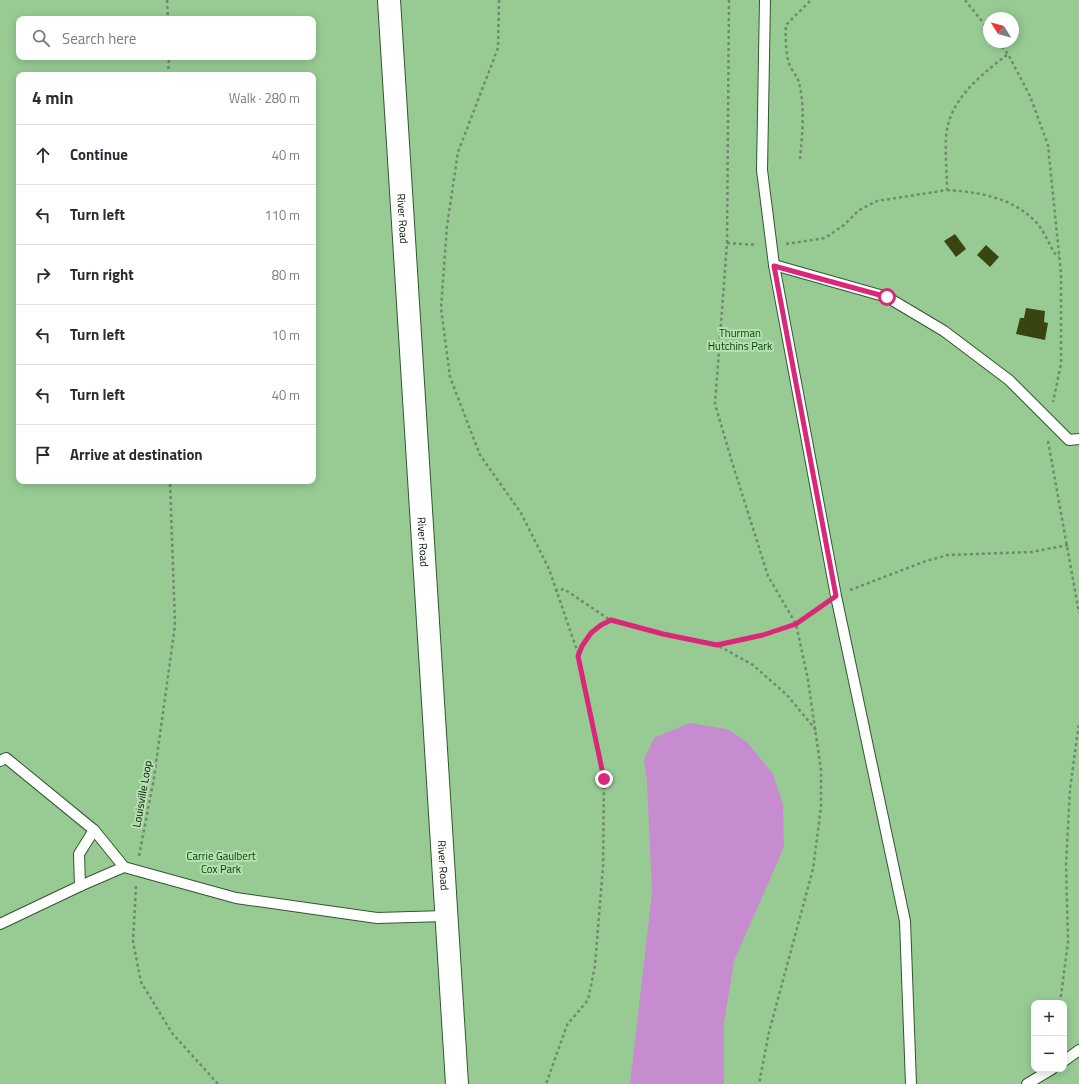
<!DOCTYPE html>
<meta charset="utf-8">
<style>
body{margin:0;font-family:"Titillium Web",sans-serif;background:#f2f2f3;color:#2b2b33}
.controls{position:absolute;right:12px;bottom:12px;display:grid;overflow:hidden;border-radius:8px;box-shadow:0 2px 10px #0003}
.controls button{width:36px;height:36px;display:grid;place-items:center;padding:0;border:0;border-bottom:1px solid #e1e1e2;background:#fff;color:#2b2b33;font:20px sans-serif}
.compass{position:absolute;left:983px;top:12px;width:36px;height:36px;border-radius:50%;background:#fff;box-shadow:0 2px 10px #0003;rotate:307deg}
.stop{position:absolute;width:12px;height:12px;margin:-9px;border:3px solid #db2777;border-radius:50%;background:#fff}
.stop.end{background:#db2777;border-color:#fff;box-shadow:0 1px 4px #0008}
.list{margin:0;padding:0;list-style:none}
h2{display:flex;justify-content:space-between;align-items:center;height:52px;margin:0;padding:0 16px;font-size:17px}
h2 small{font-size:13px;font-weight:400;color:#7c7c81}
.list li{display:grid;grid-template-columns:26px 1fr auto;gap:12px;align-items:center;box-sizing:border-box;height:60px;padding:0 16px;border-top:1px solid #e1e1e2}
.list b{display:block;font-size:15px;white-space:nowrap}
.list em{font-size:13px;font-style:normal;color:#7c7c81}
.icon{flex:none;width:22px;height:22px;fill:none;stroke:currentColor;stroke-width:2;stroke-linecap:round;stroke-linejoin:round}
.map{position:relative;flex:none;width:1079px;height:1084px;overflow:hidden}
.search{position:absolute;background:#fff;box-shadow:0 2px 10px #0003;left:16px;top:16px;width:300px;height:44px;display:flex;align-items:center;gap:10px;box-sizing:border-box;padding:0 14px;border-radius:8px;color:#7c7c81;font-size:15px}
.panel{position:absolute;background:#fff;box-shadow:0 2px 10px #0003;left:16px;top:72px;width:300px;height:412px;border-radius:8px}
.map>svg:first-child{display:block}
</style>
<div class="map">
<svg width="1079" height="1084" viewBox="0 0 1079 1084">
<rect width="100%" height="100%" fill="#b6e0b2"/>
<!-- green -->
<path fill="#98cb94" fill-rule="evenodd" d="M0 0H1079V1084H0ZM989 18H1013V42H989ZM19 19H313V57H19ZM19 75H313V481H19ZM1034 1003H1064V1069H1034Z"/>
<!-- water -->
<polygon fill="#c78bcf" points="690,723 727,729 747,742 773,774 783,804 784,847 734,961 724,1023 724,1084 630,1084 652,893 647,782 644,760 654,738"/>
<!-- building -->
<g fill="#384510">
<polygon points="955,234 966,249 956,257 944,241"/>
<polygon points="986,245 999,257 990,267 977,255"/>
<polygon points="1026,308 1045,311 1044,322 1048,323 1045,340 1016,334 1020,318 1024,318"/>
</g>
<g fill="none" stroke-linecap="round" stroke-linejoin="round">
<!-- service casing -->
<g stroke="#31572f" stroke-width="12">
<g id="service">
<polyline points="765,0 762,170 774,265 836,596 905,921 911,1084"/>
<polyline points="774,265 887,297 944,331 1009,380 1069,440 1079,439"/>
<polyline points="0,761 6,758 94,830 124,867"/>
<polyline points="80,886 79,854 94,830"/>
<polyline points="0,924 80,886 124,867 236,898 377,918 446,916"/>
<polyline points="1064,1061 1079,1050"/>
<polyline points="1027,1084 1052,1069"/>
</g>
</g>
<!-- tertiary casing -->
<g stroke="#31572f" stroke-width="24">
<g id="tertiary">
<path id="s1" d="M389 0 457 1084"/>
</g>
</g>
<!-- path -->
<g stroke="#6d8c6b" stroke-width="2.5" stroke-dasharray="3 3" stroke-linecap="butt">
<polyline points="167,0 168,19"/>
<polyline points="499,0 498,48 458,152 447,226 441,308 450,377 480,455 521,513 549,569 579,656 604,779 603,866 595,966 588,1000 567,1025 546,1084"/>
<polyline points="729,0 727,243 715,404 732,462 768,576 796,624 808,680 821,770 821,807 813,869 769,1032 759,1084"/>
<polyline points="965,0 989,30"/>
<polyline points="998,42 1008,54 1030,96 1048,145 1061,274 1061,364 1053,402"/>
<polyline points="168,75 169,57"/>
<path d="M800 159C802 136 805 111 800 87 799 79 795 75 791 68 786 60 785 35 786 25L811 0"/>
<path d="M947 190C978 192 1011 197 1035 221 1044 230 1049 245 1056 255L1059 256"/>
<polyline points="727,243 757,245"/>
<path d="M786 244 825 238 844 225 859 210 877 201 947 190C947 173 945 155 946 138 948 100 981 75 1008 54"/>
<polyline points="1048,441 1079,613"/>
<polyline points="850,590 926,561 948,555 1031,552 1068,545"/>
<polyline points="555,591 564,589 610,620"/>
<polyline points="717,645 763,635 796,624 822,606"/>
<polyline points="579,656 582,646 591,633 601,625 611,620 663,634 717,645 753,665 787,695 816,730"/>
<polyline points="139,856 154,778 175,625 170,481"/>
<polyline points="136,886 133,942 141,982 172,1033 218,1084"/>
<polyline points="1060,1003 1068,942 1066,865 1070,789 1079,723"/>
</g>
<!-- service -->
<use href="#service" stroke="#fff" stroke-width="10"/>
<!-- tertiary -->
<use href="#tertiary" stroke="#fff" stroke-width="22"/>
</g>
<g fill="none" stroke-linecap="round" stroke-linejoin="round">
<!-- route -->
<polyline stroke="#db2777" stroke-width="5" points="604,779 578,656 582,646 591,633 601,625 611,620 663,634 717,645 763,635 796,624 836,596 774,266 887,297"/>
</g>
<g text-anchor="middle" dominant-baseline="central" stroke-width="4" stroke-linejoin="round" paint-order="stroke">
<!-- street labels -->
<g font-size="11" fill="#031003" stroke="#b6e0b2">
<text stroke="none"><textPath href="#s1" startOffset="219">River Road</textPath></text>
<text stroke="none"><textPath href="#s1" startOffset="543">River Road</textPath></text>
<text transform="translate(142 794) rotate(-80)">Louisville Loop</text>
<text stroke="none"><textPath href="#s1" startOffset="867">River Road</textPath></text>
</g>
<!-- park labels -->
<g font-size="11" fill="#004701" stroke="#b6e0b2">
<text x="740" y="333">Thurman<tspan x="740" dy="13">Hutchins Park</tspan></text>
<text x="221" y="856">Carrie Gaulbert<tspan x="221" dy="13">Cox Park</tspan></text>
</g>
</g>
</svg>
<div class="controls">
<button>+</button>
<button>−</button>
</div>
<svg class="compass" viewBox="-18 -18 36 36"><path d="M0-13l5 13h-10z" fill="#e53935"/><path d="M0 13l5-13h-10z" fill="#7c7c81"/></svg>
<div class="stop" style="left:887px;top:297px"></div>
<div class="stop end" style="left:604px;top:779px"></div>
<div class="search"><svg class="icon" aria-label="search" viewBox="0 0 24 24"><circle cx="10" cy="10" r="6"/><path d="M15 15l6 6"/></svg>Search here</div>
<section class="panel">
<h2>4 min<small>Walk · 280 m</small></h2>
<ul class="list">
<li><svg class="icon" aria-label="ahead" viewBox="0 0 24 24"><path d="M12 20V5M6 11l6-6 6 6"/></svg><div><b>Continue</b></div><em>40 m</em></li>
<li><svg class="icon" aria-label="left" viewBox="0 0 24 24"><path d="M17 20v-9H6M10 6l-5 5 5 5"/></svg><div><b>Turn left</b></div><em>110 m</em></li>
<li><svg class="icon" aria-label="right" viewBox="0 0 24 24"><path d="M7 20v-9h11M14 6l5 5-5 5"/></svg><div><b>Turn right</b></div><em>80 m</em></li>
<li><svg class="icon" aria-label="left" viewBox="0 0 24 24"><path d="M17 20v-9H6M10 6l-5 5 5 5"/></svg><div><b>Turn left</b></div><em>10 m</em></li>
<li><svg class="icon" aria-label="left" viewBox="0 0 24 24"><path d="M17 20v-9H6M10 6l-5 5 5 5"/></svg><div><b>Turn left</b></div><em>40 m</em></li>
<li><svg class="icon" aria-label="arrive" viewBox="0 0 24 24"><path d="M6 21V4h12l-3 4 3 4H6"/></svg><div><b>Arrive at destination</b></div></li>
</ul>
</section>
</div>
